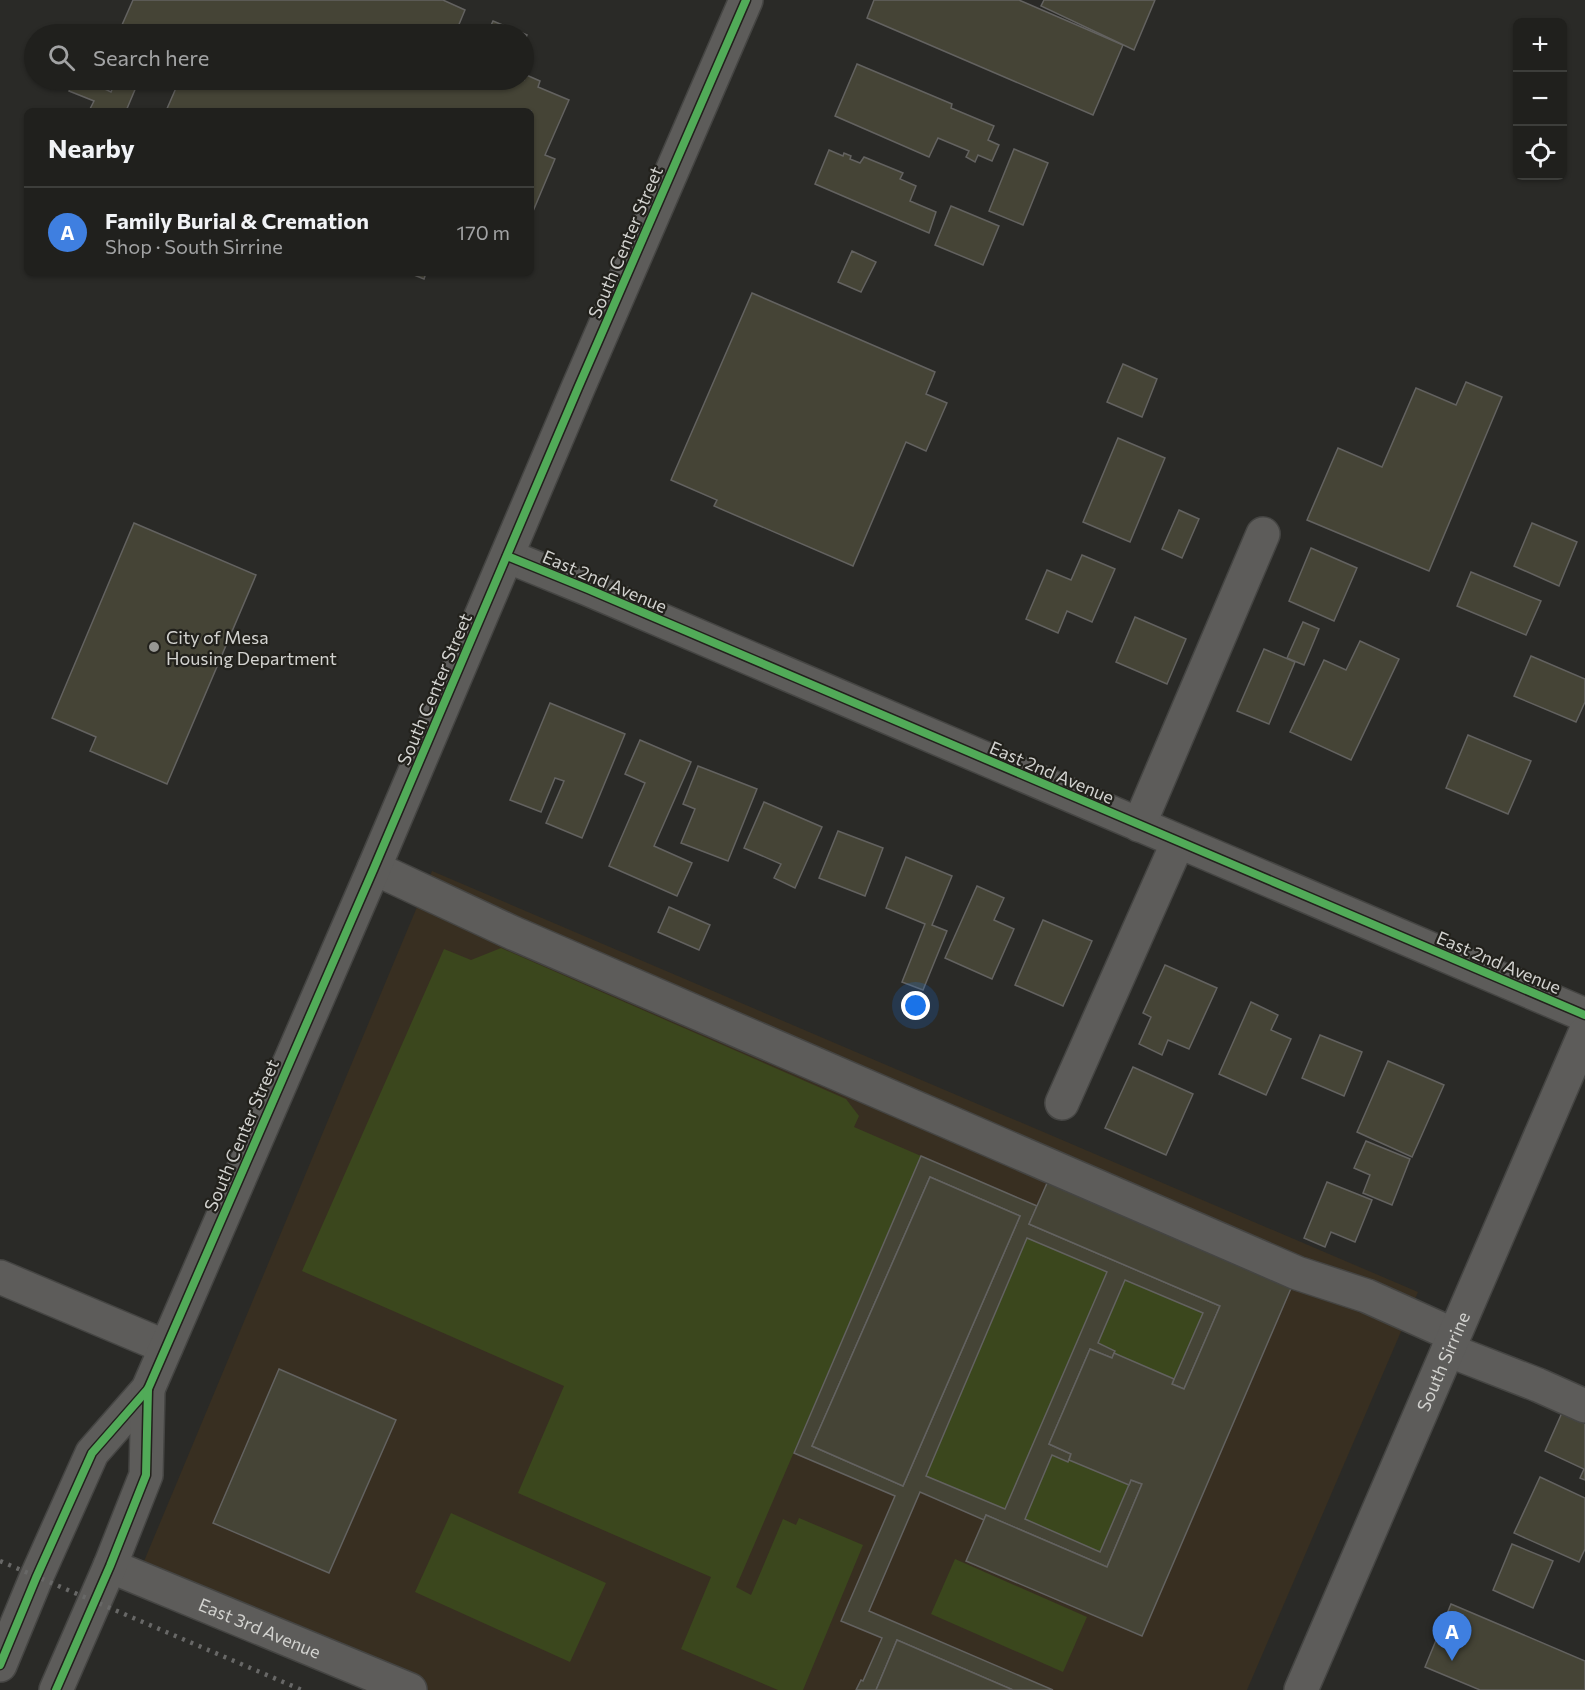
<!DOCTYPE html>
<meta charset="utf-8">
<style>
body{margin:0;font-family:Commissioner,sans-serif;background:#2d2d2a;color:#f1f3f6}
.controls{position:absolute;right:18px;top:18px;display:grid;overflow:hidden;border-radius:9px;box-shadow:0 2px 4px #0004}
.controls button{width:54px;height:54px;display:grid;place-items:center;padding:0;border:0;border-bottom:2px solid #3d3e3b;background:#20201d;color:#f1f3f6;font:30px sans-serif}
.you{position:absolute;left:916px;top:1006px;width:21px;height:21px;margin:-15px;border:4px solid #fff;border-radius:50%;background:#1a73e8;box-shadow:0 0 0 9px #1a73e833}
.badge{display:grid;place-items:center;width:39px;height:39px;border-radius:50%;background:#2563eb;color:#fff;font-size:20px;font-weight:700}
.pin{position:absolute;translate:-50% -50px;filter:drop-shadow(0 2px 3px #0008)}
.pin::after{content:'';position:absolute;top:32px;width:21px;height:18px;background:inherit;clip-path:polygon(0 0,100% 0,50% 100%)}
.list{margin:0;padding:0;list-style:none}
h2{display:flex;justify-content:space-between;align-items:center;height:78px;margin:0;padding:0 24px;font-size:26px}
h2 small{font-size:20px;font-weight:400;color:#a2a3a4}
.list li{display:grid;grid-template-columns:39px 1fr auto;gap:18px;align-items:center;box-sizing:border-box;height:90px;padding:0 24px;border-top:2px solid #3d3e3b}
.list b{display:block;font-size:22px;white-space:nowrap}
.list p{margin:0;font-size:20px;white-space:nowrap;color:#a2a3a4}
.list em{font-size:20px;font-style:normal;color:#a2a3a4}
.icon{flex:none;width:33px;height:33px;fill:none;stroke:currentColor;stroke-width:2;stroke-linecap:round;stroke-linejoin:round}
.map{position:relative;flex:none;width:1585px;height:1690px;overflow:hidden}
.search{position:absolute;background:#20201d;box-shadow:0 2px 4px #0004;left:24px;top:24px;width:510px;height:66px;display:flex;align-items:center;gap:15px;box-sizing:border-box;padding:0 21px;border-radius:33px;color:#a2a3a4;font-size:22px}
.panel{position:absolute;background:#20201d;box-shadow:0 2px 4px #0004;left:24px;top:108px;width:510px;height:168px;border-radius:9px}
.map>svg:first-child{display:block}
</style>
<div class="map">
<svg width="1585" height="1690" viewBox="0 0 1585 1690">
<rect width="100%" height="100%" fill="#2a2a27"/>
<!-- education -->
<polygon fill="#382f21" points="432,871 1418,1292 1247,1690 367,1690 132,1590"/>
<!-- green -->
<g fill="#3b471d">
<polygon points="501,948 846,1099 859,1116 854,1127 921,1156 736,1587 751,1595 783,1519 796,1525 799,1518 863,1545 803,1690 778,1690 681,1649 711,1577 518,1493 564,1386 302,1271 444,949 471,960"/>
<polygon points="1027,1238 1107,1272 1005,1509 926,1476"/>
<polygon points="1125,1280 1203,1313 1174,1379 1114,1353 1098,1343"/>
<polygon points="1052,1455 1069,1460 1129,1485 1100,1552 1025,1519"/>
<polygon points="451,1513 606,1583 570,1662 415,1592"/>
<polygon points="955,1559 1087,1617 1063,1672 931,1614"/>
</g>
<!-- building -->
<g fill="#454436" stroke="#636260" stroke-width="1.5" fill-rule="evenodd">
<polygon points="133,0 443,0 465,10 455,34 118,34"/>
<polygon points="874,0 1019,0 1123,45 1093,115 867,18"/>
<polygon points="1044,0 1155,0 1134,50 1041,6"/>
<polygon points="493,21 527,35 524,43 524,34 487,34"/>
<polygon points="857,64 952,104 951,108 994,126 988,140 999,145 992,161 978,155 975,162 966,157 969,151 938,138 929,157 835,116"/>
<polygon points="524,74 540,81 538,87 569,100 545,155 555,159 531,216 531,111 166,111 176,88 156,80 524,80"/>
<polygon points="73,80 101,80 98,86 111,92 116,80 139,80 126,111 89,111 94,101 69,91"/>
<polygon points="1014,149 1048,163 1023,225 989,211"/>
<polygon points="829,150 843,156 844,153 851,156 850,159 860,163 864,157 903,173 900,179 916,186 910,201 936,212 929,233 815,184"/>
<polygon points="951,206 999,226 983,265 935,245"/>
<polygon points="852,251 876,262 861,292 838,282"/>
<polygon points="409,273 426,273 424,279"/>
<polygon points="752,293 935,372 926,394 947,403 926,451 906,442 853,566 714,506 717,500 671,480"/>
<polygon points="1123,364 1157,379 1142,417 1107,402"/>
<polygon points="1466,382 1502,397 1429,571 1307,520 1338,448 1382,467 1416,388 1456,405"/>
<polygon points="1118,438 1165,458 1130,542 1083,522"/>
<polygon points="1179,510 1199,519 1182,558 1162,549"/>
<polygon points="134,523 256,575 167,784 90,751 96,737 52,718"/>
<polygon points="1532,523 1577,542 1559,586 1514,566"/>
<polygon points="1311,548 1357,568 1334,621 1289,601"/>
<polygon points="1082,555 1115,569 1092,622 1067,611 1058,633 1026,619 1047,570 1071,580"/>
<polygon points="1471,572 1541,601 1526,635 1457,606"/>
<polygon points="1135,617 1186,639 1167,684 1116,662"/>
<polygon points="1303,622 1319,629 1304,665 1287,658"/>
<polygon points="1360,641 1399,659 1351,760 1290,732 1324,660 1346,670"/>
<polygon points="1264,649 1295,662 1269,724 1237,711"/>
<polygon points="1531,656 1585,679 1585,702 1576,722 1514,696"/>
<polygon points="550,703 625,734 582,838 546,823 564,781 555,778 541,812 510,800"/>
<polygon points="1468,735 1531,761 1508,814 1446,788"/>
<polygon points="640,740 691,762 654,846 692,863 677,896 609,866 645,783 625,774"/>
<polygon points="698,766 757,789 728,861 681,843 695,809 683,804"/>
<polygon points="764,802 822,827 795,888 774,878 781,864 744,848"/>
<polygon points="838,831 883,848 865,896 819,878"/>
<polygon points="906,857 952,876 932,925 947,931 923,990 902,982 925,924 886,908"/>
<polygon points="977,886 1004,898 994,920 1014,929 992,979 945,958"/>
<polygon points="669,907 710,925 699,950 658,932"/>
<polygon points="1043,920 1092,941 1063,1006 1015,985"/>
<polygon points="1165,965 1217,988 1189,1049 1168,1040 1162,1055 1139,1044 1151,1017 1143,1013"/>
<polygon points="1251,1002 1278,1015 1271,1030 1291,1039 1266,1095 1219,1074"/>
<polygon points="1320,1035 1362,1052 1344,1096 1302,1078"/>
<polygon points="1388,1061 1444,1085 1412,1157 1357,1132"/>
<polygon points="1133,1067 1193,1094 1166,1155 1105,1128"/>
<polygon points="1366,1141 1410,1159 1392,1205 1363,1193 1370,1175 1354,1168"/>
<path d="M921 1156 1037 1206 1029 1224 1220 1306 1184 1389 1172 1384 1203 1313 1125 1280 1098 1343 1115 1351 1112 1358 1090 1349 1049 1444 1071 1454 1068 1462 1052 1455 1025 1519 1100 1552 1131 1480 1142 1484 1107 1567 986 1515 984 1520 920 1492 869 1611 1053 1690H1013L897 1640 876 1690H856L861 1680 863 1681 882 1638 841 1621 895 1496 794 1453ZM930 1177 1020 1216 903 1486 812 1446ZM1027 1238 1107 1272 1005 1509 926 1476Z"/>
<polygon points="930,1177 1020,1216 903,1486 812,1446"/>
<polygon points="1048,1181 1292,1286 1142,1636 966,1561 986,1515 1107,1567 1142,1484 1131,1480 1129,1485 1069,1460 1071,1454 1049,1444 1090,1349 1112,1358 1114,1353 1174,1379 1172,1384 1184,1389 1220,1306 1029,1224"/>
<polygon points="1327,1182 1372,1200 1355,1242 1331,1232 1325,1247 1304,1238"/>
<polygon points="279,1369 396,1420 329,1573 213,1523"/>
<polygon points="1565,1406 1585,1415 1585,1480 1580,1478 1584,1469 1545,1451"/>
<polygon points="1540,1477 1585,1498 1585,1549 1579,1562 1514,1533"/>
<polygon points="1512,1544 1553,1561 1533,1608 1493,1590"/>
<polygon points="1451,1604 1585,1661 1585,1690 1480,1690 1425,1667"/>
<polygon points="897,1640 1013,1690 876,1690"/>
</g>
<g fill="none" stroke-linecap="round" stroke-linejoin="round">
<!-- minor casing -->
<g stroke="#454543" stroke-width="36">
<g id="minor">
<polyline points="507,556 588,589 1585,1015"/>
<polyline points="1139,825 1263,534"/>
<polyline points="374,868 513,933 1297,1273 1367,1296 1454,1335"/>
<polyline points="1062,1103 1178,842"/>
<polyline points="0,1277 166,1347"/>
<polyline points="1448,1350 1538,1385 1585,1406"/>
<path id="s1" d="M110 1566 410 1690"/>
<polyline points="0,1665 36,1578 92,1453 148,1389 374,868 578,388 746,0"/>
<polyline points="56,1690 110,1566 146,1475 148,1389"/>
<path id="s2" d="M1301 1690 1585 1033"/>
</g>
</g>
<!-- minor -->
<use href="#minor" stroke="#5d5c5a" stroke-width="33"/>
<!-- rail -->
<polyline stroke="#686867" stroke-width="4.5" stroke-dasharray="3 6" stroke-linecap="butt" points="0,1561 302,1690"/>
<!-- cycleway casing -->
<g stroke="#22211c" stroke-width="11">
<g id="cycleway">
<polyline points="507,556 588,589 1585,1015"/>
<polyline points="0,1665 36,1578 92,1453 148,1389 374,868 578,388 746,0"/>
<polyline points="56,1690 110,1566 146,1475 148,1389"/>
</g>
</g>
<!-- cycleway -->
<use href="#cycleway" stroke="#51ab58" stroke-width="8"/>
</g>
<!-- markers -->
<circle fill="#979794" stroke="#22211c" stroke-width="2" cx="154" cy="647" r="6"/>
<g text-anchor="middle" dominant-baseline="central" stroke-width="4.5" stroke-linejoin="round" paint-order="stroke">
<!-- street labels -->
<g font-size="18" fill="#d2d2cf" stroke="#22211c">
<text transform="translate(625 242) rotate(-67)">South Center Street</text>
<text transform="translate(605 581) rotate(23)">East 2nd Avenue</text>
<text transform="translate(434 689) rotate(-67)">South Center Street</text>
<text transform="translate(1052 772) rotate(23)">East 2nd Avenue</text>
<text transform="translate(1499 962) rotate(23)">East 2nd Avenue</text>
<text transform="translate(241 1135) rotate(-67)">South Center Street</text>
<text stroke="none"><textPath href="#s2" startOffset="358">South Sirrine</textPath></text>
<text stroke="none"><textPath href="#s1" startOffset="162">East 3rd Avenue</textPath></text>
</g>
<!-- poi labels -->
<g font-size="18" fill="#d2d2cf" stroke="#22211c" text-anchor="start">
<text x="166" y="637">City of Mesa<tspan x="166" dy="21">Housing Department</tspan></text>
</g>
</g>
</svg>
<div class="controls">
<button>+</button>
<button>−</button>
<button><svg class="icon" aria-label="locate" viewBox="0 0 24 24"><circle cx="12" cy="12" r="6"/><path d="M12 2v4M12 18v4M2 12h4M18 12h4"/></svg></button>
</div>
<div class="you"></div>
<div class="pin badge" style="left:1452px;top:1661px;background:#3f7fe0">A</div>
<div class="search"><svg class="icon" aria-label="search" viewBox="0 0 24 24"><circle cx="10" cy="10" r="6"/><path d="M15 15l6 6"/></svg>Search here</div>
<section class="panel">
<h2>Nearby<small></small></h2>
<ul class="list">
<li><span class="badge" style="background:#3f7fe0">A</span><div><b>Family Burial &amp; Cremation</b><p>Shop · South Sirrine</p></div><em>170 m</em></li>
</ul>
</section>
</div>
